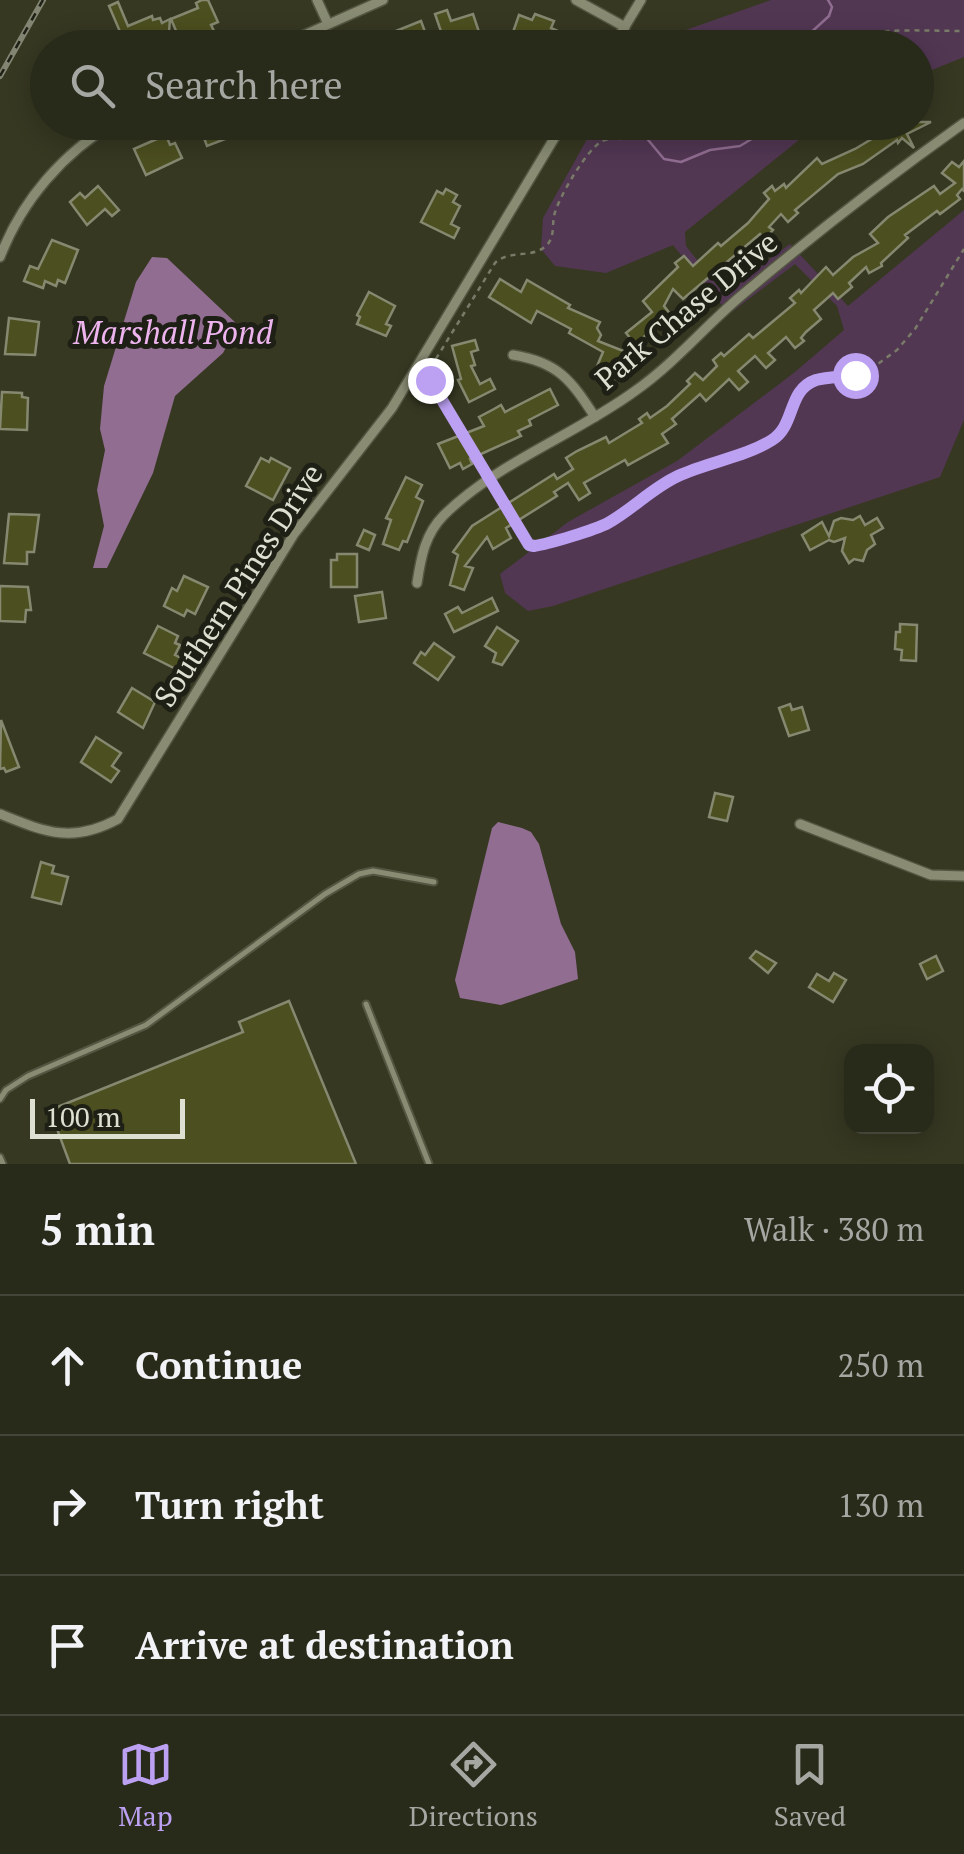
<!DOCTYPE html>
<meta charset="utf-8">
<style>
body{margin:0;font-family:"PT Serif",serif;background:#343627;color:#f1f3f6}
.controls{position:absolute;right:30px;bottom:30px;display:grid;overflow:hidden;border-radius:20px;box-shadow:0 5px 25px #0003}
.controls button{width:90px;height:90px;display:grid;place-items:center;padding:0;border:0;border-bottom:2px solid #444639;background:#282a1a;color:#f1f3f6;font:50px sans-serif}
.scale{position:absolute;left:30px;bottom:25px;width:155px;box-sizing:border-box;padding-left:10px;border:5px solid #dee0d2;border-top:0;font-size:28px;line-height:35px;white-space:nowrap;color:#dee0d2;-webkit-text-stroke:8px #1e1f15;paint-order:stroke}
.stop{position:absolute;width:30px;height:30px;margin:-22px;border:8px solid #bca0f2;border-radius:50%;background:#fff}
.stop.end{background:#bca0f2;border-color:#fff;box-shadow:0 2px 10px #0008}
.list{margin:0;padding:0;list-style:none}
h2{display:flex;justify-content:space-between;align-items:center;height:130px;margin:0;padding:0 40px;font-size:42px}
h2 small{font-size:32px;font-weight:400;color:#a5a7a2}
.list li{display:grid;grid-template-columns:65px 1fr auto;gap:30px;align-items:center;box-sizing:border-box;height:140px;padding:0 40px;border-top:2px solid #444639}
.list b{display:block;font-size:38px;white-space:nowrap}
.list em{font-size:32px;font-style:normal;color:#a5a7a2}
.icon{flex:none;width:55px;height:55px;fill:none;stroke:currentColor;stroke-width:2;stroke-linecap:round;stroke-linejoin:round}
.map{position:relative;flex:none;width:964px;height:1164px;overflow:hidden}
.search{position:absolute;background:#282a1a;box-shadow:0 5px 25px #0003;left:30px;right:30px;top:30px;height:110px;display:flex;align-items:center;gap:25px;box-sizing:border-box;padding:0 35px;border-radius:55px;color:#a5a7a2;font-size:38px}
.sheet{height:550px;background:#282a1a}
nav{display:flex;justify-content:space-around;align-items:center;box-sizing:border-box;height:140px;border-top:2px solid #444639;background:#282a1a;font-size:28px;color:#a5a7a2}
nav a{display:grid;justify-items:center;gap:5px}
nav .on{color:#bca0f2}
.map>svg:first-child{display:block}
</style>
<div class="map">
<svg width="964" height="1164" viewBox="0 0 964 1164">
<rect width="100%" height="100%" fill="#363822"/>
<!-- green -->
<g fill="#523753">
<polygon points="771,0 964,0 964,57 917,76 916,48 655,47 663,38"/>
<polygon points="596,123 820,123 685,232 686,246 723,293 790,244 848,306 964,210 964,420 940,477 553,606 528,611 505,593 500,574 568,522 677,461 795,372 844,330 837,306 795,264 729,314 673,245 606,273 555,266 541,249 543,218"/>
</g>
<!-- water -->
<g fill="#906d91">
<polygon points="152,257 167,258 238,325 223,353 175,396 153,473 107,568 93,568 104,526 97,490 105,450 100,429 104,386 136,282"/>
<polygon points="498,822 522,828 531,832 539,844 561,924 575,952 578,979 501,1005 460,998 455,980 492,828"/>
</g>
<g fill="none" stroke-linecap="round" stroke-linejoin="round">
<!-- stream -->
<g stroke="#906d91" stroke-width="2.5">
<polyline points="807,48 806,37 829,16 832,7 828,0"/>
<polyline points="580,123 620,139 644,135 664,159 681,162 710,150 740,146 755,137 793,133 810,122"/>
</g>
</g>
<!-- building -->
<g fill="#4c4f1f" stroke="#868970" stroke-width="2.5">
<polygon points="202,0 208,0 218,22 211,25 214,31 182,45 171,19 198,8 196,3"/>
<polygon points="118,2 128,26 152,16 153,20 160,18 162,23 170,19 168,45 127,48 109,6"/>
<polygon points="447,10 451,21 473,14 479,32 445,43 435,14"/>
<polygon points="535,14 554,21 551,28 560,32 556,43 551,41 548,48 512,35 519,15 532,20"/>
<polygon points="421,21 431,48 386,48 381,37"/>
<polygon points="198,122 237,122 241,133 207,146"/>
<polygon points="893,122 931,122 907,134 914,148 902,138 898,143 897,140 863,164 838,174 795,210 798,213 788,222 781,214 769,227 773,230 765,239 760,234 683,299 673,289 664,306 671,315 635,344 626,333 652,312 643,301 678,267 675,263 684,256 693,266 718,243 721,246 748,223 769,199 764,193 772,186 775,191 784,184 786,188 817,158 822,164 855,149 875,137 871,130 881,124 883,127"/>
<polygon points="166,135 170,145 175,143 182,158 146,175 134,149"/>
<polygon points="964,161 964,191 962,189 957,195 960,199 940,214 937,211 905,235 908,238 881,263 882,266 869,273 866,267 849,283 852,287 838,299 833,293 814,310 821,319 806,332 801,338 804,341 795,348 786,337 768,353 775,360 766,368 755,356 738,371 748,382 739,390 729,379 706,401 700,394 672,419 676,424 662,434 668,443 628,465 625,460 584,483 590,493 579,500 568,483 554,492 557,496 506,528 511,538 493,549 487,537 465,566 473,568 464,590 450,585 458,555 453,552 472,526 554,474 557,479 573,469 566,458 577,451 606,437 609,443 642,423 639,419 647,413 650,418 667,406 690,384 687,381 695,373 703,380 717,366 713,360 721,353 724,356 749,334 753,338 795,303 790,298 799,290 801,293 826,267 833,275 853,257 878,243 870,234 888,217 934,186 940,194 955,183 942,173 952,162 959,167"/>
<polygon points="98,186 119,210 112,216 105,209 87,225 70,202 80,193 85,198"/>
<polygon points="446,189 457,195 453,202 460,206 451,224 459,228 454,238 421,222 437,191 443,194"/>
<polygon points="52,240 78,250 65,283 58,280 56,286 45,281 43,288 24,281 30,266 38,269"/>
<polygon points="500,279 521,292 527,280 570,305 568,308 600,322 597,328 601,335 598,341 631,354 619,381 595,371 603,352 569,333 571,329 537,311 531,323 489,297"/>
<polygon points="369,292 395,306 386,324 391,326 386,336 357,324 360,317 357,315"/>
<polygon points="9,318 39,322 35,355 5,354"/>
<polygon points="475,340 478,350 471,352 475,365 471,366 480,384 490,379 495,389 469,402 458,380 461,379 452,346"/>
<polygon points="550,389 558,405 529,420 531,425 518,431 521,436 470,459 472,464 463,469 460,463 450,468 438,444 484,426 479,417 494,409 501,405 505,412"/>
<polygon points="2,392 22,393 22,397 28,398 27,430 0,429"/>
<polygon points="261,458 269,462 271,458 290,468 273,500 246,486"/>
<polygon points="406,477 422,485 416,497 423,501 407,542 403,541 399,550 383,544 391,520 386,518"/>
<polygon points="9,514 39,515 34,552 27,552 27,564 4,563"/>
<polygon points="860,516 865,525 877,518 883,528 871,535 875,544 867,550 863,561 854,559 849,563 842,551 845,538 834,542 829,540 810,550 802,535 822,522 829,536 834,521 841,518 853,520"/>
<polygon points="364,530 375,535 369,550 357,545"/>
<polygon points="337,554 357,554 357,587 331,587 331,560 337,560"/>
<polygon points="184,576 208,587 195,614 187,610 184,616 164,606 172,588 177,591"/>
<polygon points="0,586 28,587 31,610 26,610 25,622 0,621"/>
<polygon points="382,592 386,618 359,622 355,596"/>
<polygon points="492,598 498,611 454,632 445,614 458,607 462,613"/>
<polygon points="900,624 917,625 916,661 901,660 902,650 895,649 896,632 900,632"/>
<polygon points="158,626 178,636 175,643 180,645 175,655 183,659 178,670 144,653"/>
<polygon points="497,627 518,641 502,665 493,662 496,653 485,646"/>
<polygon points="434,643 454,657 438,680 414,663 421,652 425,655"/>
<polygon points="132,688 155,702 143,728 118,712"/>
<polygon points="790,704 792,710 802,707 809,730 789,736 779,708"/>
<polygon points="1,720 19,767 6,772 4,768 0,769"/>
<polygon points="96,737 121,753 112,766 119,771 111,782 81,762"/>
<polygon points="715,793 733,797 727,821 709,817"/>
<polygon points="41,862 54,866 52,873 68,877 61,904 32,897"/>
<polygon points="756,951 776,963 768,973 750,958"/>
<polygon points="936,956 943,971 927,979 920,964"/>
<polygon points="834,973 846,980 833,1002 809,987 817,974 829,981"/>
<polygon points="289,1001 356,1164 70,1164 50,1110 243,1032 239,1022"/>
</g>
<g fill="none" stroke-linecap="round" stroke-linejoin="round">
<!-- service casing -->
<g stroke="#545642" stroke-width="9">
<g id="service">
<polyline points="366,1004 429,1164"/>
<polyline points="0,1099 6,1090 28,1076 146,1025 325,894 359,874 373,871 434,882"/>
<polyline points="0,1157 3,1164"/>
</g>
</g>
<!-- minor casing -->
<g stroke="#545642" stroke-width="12">
<g id="minor">
<polyline points="317,0 328,24"/>
<polyline points="576,0 625,27"/>
<polyline points="275,48 383,0"/>
<polyline points="612,48 641,0"/>
<path d="M0 257C22 200 63 153 115 122"/>
<path d="M513 355C558 362 571 380 595 417"/>
<path d="M417 583C421 557 425 534 444 515 498 462 575 435 635 391 675 363 705 326 742 295 814 234 888 177 964 123"/>
<path d="M0 814C45 832 72 844 118 819L294 534 392 408 564 122"/>
<polyline points="800,824 931,875 964,876"/>
</g>
</g>
<!-- path -->
<g stroke="#797b68" stroke-width="2.5" stroke-dasharray="5 5" stroke-linecap="butt">
<path d="M687 48C728 38 786 36 826 44 863 26 923 31 964 31"/>
<path d="M485 471 429 380V370L495 263C510 249 531 259 546 246 555 237 552 226 554 216 557 200 587 149 601 142 603 140 613 138 616 138L627 122"/>
<polyline points="494,486 529,545 541,545 606,524 654,488 680,474 768,443 781,434 793,401 803,387 817,380 871,369 897,350 915,329 964,249"/>
</g>
<!-- service -->
<use href="#service" stroke="#898c73" stroke-width="5"/>
<!-- minor -->
<use href="#minor" stroke="#898c73" stroke-width="9"/>
<!-- rail casing -->
<g stroke="#838573" stroke-width="6">
<polyline id="rail" points="0,76 43,0"/>
</g>
<!-- rail -->
<use href="#rail" stroke="#1e1f15" stroke-width="2.5" stroke-dasharray="8" stroke-linecap="butt"/>
</g>
<g fill="none" stroke-linecap="round" stroke-linejoin="round">
<!-- route -->
<path stroke="#bca0f2" stroke-width="12" d="M430 380 529 545 534 546C548 544 595 530 608 523 633 509 652 488 678 476 708 462 745 457 772 440 796 425 787 390 816 380 828 377 843 377 855 375"/>
</g>
<g text-anchor="middle" dominant-baseline="central" stroke-width="10" stroke-linejoin="round" paint-order="stroke">
<!-- street labels -->
<g font-size="30" fill="#dee0d2" stroke="#1e1f15">
<text transform="translate(686 310) rotate(-40)">Park Chase Drive</text>
<text transform="translate(238 585) rotate(-57)">Southern Pines Drive</text>
</g>
<!-- water labels -->
<g font-size="32" font-style="italic" fill="#edb4ee" stroke="#1e1f15">
<text x="173" y="332">Marshall Pond</text>
</g>
</g>
</svg>
<div class="controls">
<button><svg class="icon" aria-label="locate" viewBox="0 0 24 24"><circle cx="12" cy="12" r="6"/><path d="M12 2v4M12 18v4M2 12h4M18 12h4"/></svg></button>
</div>
<div class="scale">100 m</div>
<div class="stop" style="left:855px;top:375px"></div>
<div class="stop end" style="left:430px;top:380px"></div>
<div class="search"><svg class="icon" aria-label="search" viewBox="0 0 24 24"><circle cx="10" cy="10" r="6"/><path d="M15 15l6 6"/></svg>Search here</div>
</div>
<section class="sheet">
<h2>5 min<small>Walk · 380 m</small></h2>
<ul class="list">
<li><svg class="icon" aria-label="ahead" viewBox="0 0 24 24"><path d="M12 20V5M6 11l6-6 6 6"/></svg><div><b>Continue</b></div><em>250 m</em></li>
<li><svg class="icon" aria-label="right" viewBox="0 0 24 24"><path d="M7 20v-9h11M14 6l5 5-5 5"/></svg><div><b>Turn right</b></div><em>130 m</em></li>
<li><svg class="icon" aria-label="arrive" viewBox="0 0 24 24"><path d="M6 21V4h12l-3 4 3 4H6"/></svg><div><b>Arrive at destination</b></div></li>
</ul>
</section>
<nav>
<a class="on"><svg class="icon" aria-label="map" viewBox="0 0 24 24"><path d="M3 6l6-2 6 2 6-2v14l-6 2-6-2-6 2zM9 4v14M15 6v14"/></svg>Map</a>
<a><svg class="icon" aria-label="directions" viewBox="0 0 24 24"><path d="M12 3l9 9-9 9-9-9zM9 14v-3h6M13 9l2 2-2 2"/></svg>Directions</a>
<a><svg class="icon" aria-label="saved" viewBox="0 0 24 24"><path d="M7 4h10v16l-5-4-5 4z"/></svg>Saved</a>
</nav>
